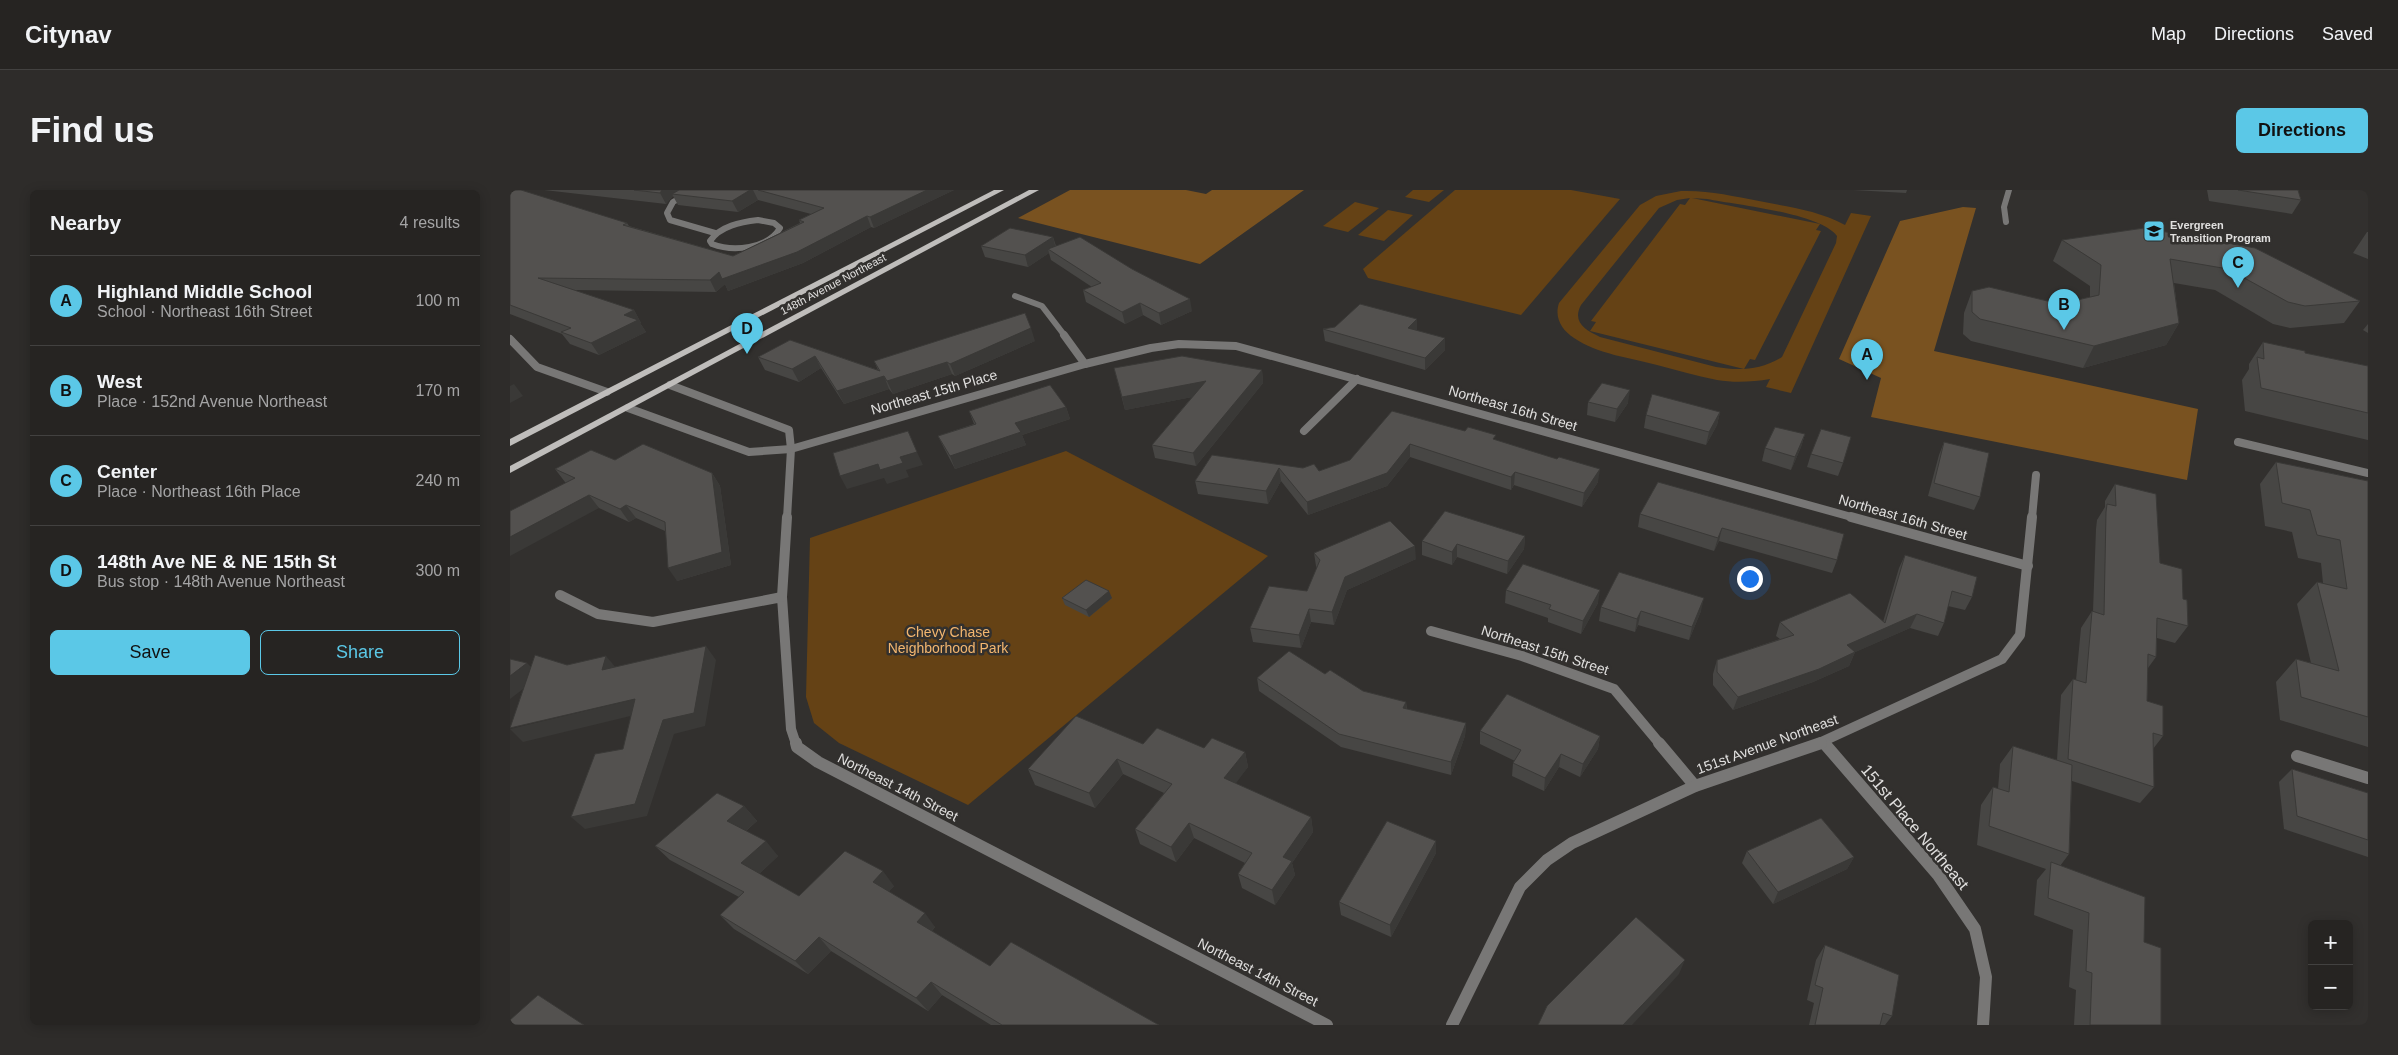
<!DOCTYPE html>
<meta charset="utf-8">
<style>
body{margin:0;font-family:Arial,sans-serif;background:#2e2c2a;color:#f1f3f6}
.controls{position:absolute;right:15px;bottom:15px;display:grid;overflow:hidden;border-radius:8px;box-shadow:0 2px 12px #0003}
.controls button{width:45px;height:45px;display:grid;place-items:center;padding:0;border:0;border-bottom:1px solid #424140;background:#262422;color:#f1f3f6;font:25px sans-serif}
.you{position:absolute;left:1239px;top:388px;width:18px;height:18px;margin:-12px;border:4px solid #fff;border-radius:50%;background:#1a73e8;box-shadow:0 0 0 8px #1a73e833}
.badge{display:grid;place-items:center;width:32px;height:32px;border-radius:50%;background:#5bc8e7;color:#111;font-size:16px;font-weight:700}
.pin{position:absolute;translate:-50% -41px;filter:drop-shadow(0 1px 2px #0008)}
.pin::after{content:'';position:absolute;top:26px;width:18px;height:15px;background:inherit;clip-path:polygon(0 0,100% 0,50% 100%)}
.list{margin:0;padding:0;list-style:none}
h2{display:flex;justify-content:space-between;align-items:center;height:65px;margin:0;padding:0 20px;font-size:21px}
h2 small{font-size:16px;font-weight:400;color:#a4a4a5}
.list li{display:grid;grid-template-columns:32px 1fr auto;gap:15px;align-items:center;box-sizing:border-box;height:90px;padding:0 20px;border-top:1px solid #424140}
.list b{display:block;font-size:19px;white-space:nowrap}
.list p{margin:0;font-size:16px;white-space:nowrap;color:#a4a4a5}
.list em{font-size:16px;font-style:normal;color:#a4a4a5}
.actions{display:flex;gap:10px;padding:15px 20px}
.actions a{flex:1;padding:11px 0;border:1px solid #5bc8e7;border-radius:8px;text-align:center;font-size:18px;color:#5bc8e7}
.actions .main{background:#5bc8e7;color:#111}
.map{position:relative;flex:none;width:1858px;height:835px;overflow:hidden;border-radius:8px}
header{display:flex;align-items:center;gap:30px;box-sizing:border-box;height:70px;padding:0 25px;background:#262422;border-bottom:1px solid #424140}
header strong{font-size:24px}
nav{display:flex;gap:28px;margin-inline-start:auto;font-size:18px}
.intro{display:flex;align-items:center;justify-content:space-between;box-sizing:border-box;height:120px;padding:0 30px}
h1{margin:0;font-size:35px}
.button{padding:12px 22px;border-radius:8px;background:#5bc8e7;color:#111;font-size:18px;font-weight:700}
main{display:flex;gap:30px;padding:0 30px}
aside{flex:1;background:#262422;border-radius:8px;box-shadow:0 2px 12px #0003}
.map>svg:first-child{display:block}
</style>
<header>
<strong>Citynav</strong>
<nav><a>Map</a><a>Directions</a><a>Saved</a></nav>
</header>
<div class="intro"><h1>Find us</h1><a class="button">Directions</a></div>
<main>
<aside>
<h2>Nearby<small>4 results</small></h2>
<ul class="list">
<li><span class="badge">A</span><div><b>Highland Middle School</b><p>School · Northeast 16th Street</p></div><em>100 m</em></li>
<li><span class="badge">B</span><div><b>West</b><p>Place · 152nd Avenue Northeast</p></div><em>170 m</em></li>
<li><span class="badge">C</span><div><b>Center</b><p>Place · Northeast 16th Place</p></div><em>240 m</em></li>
<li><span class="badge">D</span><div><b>148th Ave NE &amp; NE 15th St</b><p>Bus stop · 148th Avenue Northeast</p></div><em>300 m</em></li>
</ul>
<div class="actions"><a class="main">Save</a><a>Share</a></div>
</aside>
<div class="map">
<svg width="1858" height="835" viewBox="0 0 1858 835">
<rect width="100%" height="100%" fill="#32302e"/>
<!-- green -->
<g fill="#654215" fill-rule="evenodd">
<polygon points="903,0 934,0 919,12 895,7"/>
<polygon points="945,0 1061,0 1110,9 1011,125 858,88 853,79"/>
<path d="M1171 1C1198 0 1223 6 1249 11 1278 17 1308 20 1335 35L1341 23 1361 26 1281 203 1256 197 1260 189C1243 192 1224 193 1207 190 1187 186 1167 180 1147 175 1121 168 1087 164 1064 148 1052 140 1044 128 1049 113L1130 15 1146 6ZM1180 8 1175 15 1170 14 1081 131 1086 132 1080 141 1234 179 1240 169 1245 170 1311 41 1306 40 1310 34 1182 8 1197 9C1227 15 1310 23 1327 46L1326 53 1272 167C1250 180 1230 181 1206 177L1090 147C1075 140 1062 132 1071 115L1149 18 1167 10Z"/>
<polygon points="845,12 869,18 838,42 813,36"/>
<polygon points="878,20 903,25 874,51 848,45"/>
<polygon points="556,261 758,366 458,615 329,553 304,533 296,507 300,348"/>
</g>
<!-- forest -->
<g fill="#795220">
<polygon points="560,0 676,0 696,4 702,0 794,0 690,74 508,28"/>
<polygon points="1453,17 1466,18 1424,161 1688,219 1677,290 1361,227 1371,188 1329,169 1390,31"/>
</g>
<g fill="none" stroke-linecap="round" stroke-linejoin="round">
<!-- street-far3 -->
<g stroke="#787776" stroke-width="6">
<polyline points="184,0 163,12 157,23 160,30 205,43"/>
<path d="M248 30 264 33 270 38C258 59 223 62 202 54L200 51C210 36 231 32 248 30Z"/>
<polyline points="1496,32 1494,17 1499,0"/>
<polyline points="505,106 532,116 555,146"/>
</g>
<!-- street-far2 -->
<g stroke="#787776" stroke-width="8">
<polyline points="554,145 575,174 641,158 669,154 726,156 1345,328"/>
<polyline points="0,149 27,177 97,202"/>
<polyline points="160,195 279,240 281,259 277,328"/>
<polyline points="118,218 239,262 281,259 575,174"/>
<polyline points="794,241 847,189"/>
<polyline points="1728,252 1858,283"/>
<polyline points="1522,328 1526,285"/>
</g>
<!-- street-far1 -->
<g stroke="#787776" stroke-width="10">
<polyline points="1341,327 1518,376"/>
<polyline points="50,405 88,424 143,432 272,407 281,539 286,554"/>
<polyline points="272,407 277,327"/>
<polyline points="921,441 1012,466 1104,499 1150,554"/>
<polyline points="1313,552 1315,554"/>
<polyline points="1307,554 1492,469 1510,445 1522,327"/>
</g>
<!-- street -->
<g stroke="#787776" stroke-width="12">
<polyline points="286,553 287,557 308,572 817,835"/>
<polyline points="1149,553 1185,596"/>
<polyline points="1314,553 1428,685 1465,739 1476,787 1473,835"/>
<polyline points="1787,566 1858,588"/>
<polyline points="942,835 1010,697 1037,670 1062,653 1185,596 1311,553"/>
</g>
<!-- primary -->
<g fill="#bfbdbb" fill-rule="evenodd">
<polygon points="484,0 494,0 0,256 0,249"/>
<polygon points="519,0 529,0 0,283 0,276"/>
</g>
</g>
<!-- wall -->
<g fill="#474644">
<polygon points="0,0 117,33 119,36 223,66 290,33 289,30 301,24 248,10 228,22 168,15 163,6 161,8 156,14 34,0 444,0 364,38 361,37 293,73 218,101 215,94 206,102 64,100 124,120 131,133 130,133 136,142 89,165 60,154 52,144 0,124"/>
<polygon points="1343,0 1397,0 1396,3"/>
<polygon points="1697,0 1788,0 1791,10 1782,24 1699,11"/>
<polygon points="1634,38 1850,111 1834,133 1780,138 1763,134 1705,100 1664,93 1669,133 1656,155 1573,178 1461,151 1453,144 1454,123 1462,101 1550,114 1580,107 1580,96 1543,71 1552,50"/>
<polygon points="1857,42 1858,42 1858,69 1843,63"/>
<polygon points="543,47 546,56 682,121 651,135 633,125 615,134 576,112 573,100 582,97 541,70 539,63 518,77 475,67 471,56"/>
<polygon points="907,129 907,141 935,160 915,180 815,151 813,139"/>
<polygon points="1858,134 1858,143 1853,140"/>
<polygon points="280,150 368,180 364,171 525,151 445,186 442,184 383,204 379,199 334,214 311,178 289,192 255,180 248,167"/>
<polygon points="1753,152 1795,163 1858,176 1858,250 1735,221 1732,190 1739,179 1739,174"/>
<polygon points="604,178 752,180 753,193 686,276 645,268 642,255 682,207 615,220"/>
<polygon points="1078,212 1118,213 1105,232 1077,225"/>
<polygon points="556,217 560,229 512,245 516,255 445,279 434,258 428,246 464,234 459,221"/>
<polygon points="1210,222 1207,235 1196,255 1134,238 1136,225"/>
<polygon points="955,241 986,250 1088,292 1072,317 1004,295 1001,300 900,267 877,296 798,325 771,291 758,314 688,304 685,291 702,265 809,281 840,270"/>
<polygon points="1295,244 1291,257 1281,280 1252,271 1255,258"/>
<polygon points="1434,252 1470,307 1464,320 1418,306 1429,265"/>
<polygon points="1301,264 1333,273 1328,286 1297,277"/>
<polygon points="105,270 202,283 210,296 221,375 167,391 155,341 126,328 119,332 89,318 55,292 45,279"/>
<polygon points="1766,272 1858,291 1858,557 1770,530 1766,492 1786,469 1801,473 1787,414 1807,392 1813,393 1811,373 1788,368 1782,342 1755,336 1750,294"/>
<polygon points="1148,292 1327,370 1322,383 1209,351 1204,361 1128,337 1130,324"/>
<polygon points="1605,294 1650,373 1673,409 1678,436 1665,453 1647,448 1646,467 1638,478 1637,511 1653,546 1643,559 1644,597 1630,613 1562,591 1559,664 1550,676 1634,752 1651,835 1564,835 1566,800 1559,797 1563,740 1524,725 1527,690 1536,679 1467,655 1471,615 1483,597 1488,599 1490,574 1503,556 1547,570 1551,505 1563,489 1566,490 1571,438 1582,421 1583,421 1586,339 1587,330 1595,317 1595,311"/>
<polygon points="1015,346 1014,359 997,384 947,367 942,375 912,365 912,351"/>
<polygon points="804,363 906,369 837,400 824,435 801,432 791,458 743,452 740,438 797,401 807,378 806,376"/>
<polygon points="1395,365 1462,407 1455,420 1438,416 1434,433 1428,446 1400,438 1345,462 1339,476 1303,492 1223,520 1203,495 1203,484 1207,470 1270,449 1266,446 1270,432 1373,432 1389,378"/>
<polygon points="996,400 1088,413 1071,444 1038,432 1038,428 995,413"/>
<polygon points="552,408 602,408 579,427 555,415"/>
<polygon points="1091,417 1191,421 1179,450 1128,435 1125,442 1089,431"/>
<polygon points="815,484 853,501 896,512 897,519 956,533 955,546 941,585 831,557 749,501 747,488"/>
<polygon points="970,541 1090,546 1088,559 1070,587 1049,577 1034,601 1002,586 1003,573 1005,571 970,554"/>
<polygon points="633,554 735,562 738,577 725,593 801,627 803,642 782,673 785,685 765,715 732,698 728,684 735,673 684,648 666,672 630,654 625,639 654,603 613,584 585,618 525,595 518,579"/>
<polygon points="1782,579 1858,603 1858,667 1774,639 1769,592"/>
<polygon points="234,616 247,631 236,641 268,666 249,684 289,706 384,696 378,702 425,737 422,741 480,776 649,835 481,835 432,805 418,821 321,761 298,784 224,739 210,725 229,707 160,670 145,656"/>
<polygon points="926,651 926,663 881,747 831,725 829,712"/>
<polygon points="1237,661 1344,667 1337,679 1263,714 1232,673"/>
<polygon points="1315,755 1382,826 1375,835 1299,835 1304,813 1297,810 1306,770"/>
</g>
<!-- shaded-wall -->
<g fill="#3a3937">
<polygon points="152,0 175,0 162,4 163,6 161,8 156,14 150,3"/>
<polygon points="240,0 243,0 248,10 228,22 222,11"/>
<polygon points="417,0 444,0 364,38 360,27"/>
<polygon points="357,26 361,37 293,73 218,101 215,94 206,102 200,90 209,82"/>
<polygon points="543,47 546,59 538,59 539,63 518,77 515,65"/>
<polygon points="680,109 682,121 651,135 649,123"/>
<polygon points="630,113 633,125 615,134 612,122"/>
<polygon points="124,120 131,133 130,133 136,142 89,165 81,153 114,125"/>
<polygon points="907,129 907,142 898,138"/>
<polygon points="1669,133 1656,155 1573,178 1584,156"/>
<polygon points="521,138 525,151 445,186 440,174"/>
<polygon points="935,148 935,160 915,180 915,168"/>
<polygon points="305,166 311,178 289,192 282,179"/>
<polygon points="437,172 442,184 383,204 377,191"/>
<polygon points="752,180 753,193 686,276 683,263"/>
<polygon points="374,186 379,199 334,214 327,201"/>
<polygon points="696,191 698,204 615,220 612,207"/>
<polygon points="4,194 13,206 0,213 0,196"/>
<polygon points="1120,200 1118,213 1105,232 1107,219"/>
<polygon points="556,217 560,229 512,245 516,255 445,279 440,266 505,233"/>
<polygon points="1210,222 1207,235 1196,255 1199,242"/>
<polygon points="1295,244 1291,257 1281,280 1285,267"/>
<polygon points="900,254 900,267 877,296 798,325 797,312"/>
<polygon points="407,262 413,275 396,280 399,287 377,294 374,288 337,299 330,286"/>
<polygon points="769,278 771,291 758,314 756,301"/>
<polygon points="1090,279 1088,292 1072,317 1074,303"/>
<polygon points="1005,282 1004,295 1001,300 1001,287"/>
<polygon points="202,283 210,296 221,375 167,391 158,378"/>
<polygon points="79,305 89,318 0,366 0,347"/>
<polygon points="116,315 126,328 119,332 110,319"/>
<polygon points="1212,338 1209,351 1204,361 1208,348"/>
<polygon points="1015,346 1014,359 997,384 998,371"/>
<polygon points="947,354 947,367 942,375 942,362"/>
<polygon points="905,356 906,369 837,400 824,435 822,422 835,387"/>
<polygon points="1090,400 1088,413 1071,444 1073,431"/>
<polygon points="599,401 602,408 579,427 576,420"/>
<polygon points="1194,408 1191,421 1179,450 1182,437"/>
<polygon points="799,419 801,432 791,458 789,445"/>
<polygon points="1131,421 1128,435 1125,442 1127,429"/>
<polygon points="1407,424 1400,438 1332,468 1337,455"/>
<polygon points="196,456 206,470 195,536 164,544 137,626 75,639 61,627"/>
<polygon points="1345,462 1339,476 1303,492 1223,520 1228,507"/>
<polygon points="96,466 107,479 92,480"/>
<polygon points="17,473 30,486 0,509 0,486"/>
<polygon points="125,509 137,522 13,552 0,539"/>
<polygon points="896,512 897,525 893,518"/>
<polygon points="956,533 955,546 941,585 941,572"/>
<polygon points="1090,546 1088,559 1070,587 1073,574"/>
<polygon points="735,562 738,577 718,604 714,588"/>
<polygon points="1051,564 1049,577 1034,601 1035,588"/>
<polygon points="607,569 613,584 585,618 579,603"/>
<polygon points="234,616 247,631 230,646 217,631"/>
<polygon points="801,627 803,642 782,673 785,685 765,715 762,700 773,667"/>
<polygon points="679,633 684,648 666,672 661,657"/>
<polygon points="256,651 268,666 245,688 231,673"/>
<polygon points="926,651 926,663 881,747 880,735"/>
<polygon points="1344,667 1337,679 1263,714 1268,702"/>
<polygon points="373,681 384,696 374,707 363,692"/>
<polygon points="415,723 425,737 417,746 407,732"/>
<polygon points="309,747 321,761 298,784 285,771"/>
<polygon points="1175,770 1169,784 1122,835 1113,835"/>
<polygon points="421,792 432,805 418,821 406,808"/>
</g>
<!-- building -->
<g fill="#53514f" stroke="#3a3937">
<polygon points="0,0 11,0 117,33 113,35 223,66 294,32 289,30 314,18 248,0 417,0 360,27 357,26 287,62 212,89 209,82 200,90 28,88 124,120 114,125 128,130 81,153 51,142 61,138 0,115"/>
<polygon points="124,0 152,0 150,3"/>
<polygon points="169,0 240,0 222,11 162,4"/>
<polygon points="1728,0 1788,0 1791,10"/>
<polygon points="500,38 543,47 515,65 471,56"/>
<polygon points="1634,38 1745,58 1850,111 1795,116 1778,112 1718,79 1660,69 1669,133 1584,156 1470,129 1462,122 1462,101 1479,97 1550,114 1589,105 1591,75 1552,50"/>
<polygon points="570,47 622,79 680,109 649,123 630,113 612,122 573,100 591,93 538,59"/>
<polygon points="850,114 907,129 898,138 935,148 915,168 813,139 825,137"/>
<polygon points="515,123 521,138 440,174 437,172 377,191 374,186 327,201 305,166 282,179 248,167 280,150 370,181 364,171"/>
<polygon points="1753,152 1795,161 1795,163 1858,176 1858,223 1751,198 1747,167 1754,169"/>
<polygon points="672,166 752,180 683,263 642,255 696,191 612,207 604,178"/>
<polygon points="1092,193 1120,200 1107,219 1078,212"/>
<polygon points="540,195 556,217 505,233 511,242 440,266 428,246 466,234 459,221"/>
<polygon points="1142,204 1210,222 1199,242 1136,225"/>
<polygon points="882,221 955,241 958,237 986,245 983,249 1047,269 1049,267 1090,279 1074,303 1005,282 1001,287 900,254 877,283 797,312 769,278 756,301 685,291 702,265 793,278 804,274 809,281 840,270"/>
<polygon points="1265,237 1295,244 1285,267 1255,258"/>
<polygon points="1311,239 1341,247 1333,273 1301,264"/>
<polygon points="398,241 407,262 390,267 393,273 370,280 368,274 330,286 323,263"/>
<polygon points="1434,252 1479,263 1470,307 1424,293"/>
<polygon points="133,254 202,283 212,362 158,378 155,332 116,315 110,319 79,305 0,347 0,321 65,288 45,279 81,260 105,270"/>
<polygon points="1766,272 1858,291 1858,527 1791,507 1786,469 1829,481 1807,392 1837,399 1830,350 1807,345 1800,320 1772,313"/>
<polygon points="1148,292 1334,344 1327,370 1212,338 1208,348 1130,324"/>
<polygon points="1605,294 1646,304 1650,373 1672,379 1673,409 1677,410 1678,436 1647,428 1646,467 1638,464 1637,511 1653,516 1653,546 1643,543 1644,597 1558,569 1563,489 1576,493 1582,421 1594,425 1596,322 1597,314 1606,316"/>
<polygon points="935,321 1015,346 998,371 947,354 942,362 912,351"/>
<polygon points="880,331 905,356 835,387 822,422 799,419 789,445 740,438 759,396 797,401 810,370 804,363"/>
<polygon points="1395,365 1467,387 1462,407 1442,401 1434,433 1407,424 1337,455 1345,462 1309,479 1228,507 1207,482 1207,470 1284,445 1270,432 1340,403 1375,433"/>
<polygon points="1013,374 1090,400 1073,431 1039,419 1041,415 996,400"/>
<polygon points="1109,382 1194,408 1182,437 1131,421 1127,429 1091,417"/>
<polygon points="576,390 599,401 576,420 552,408"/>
<polygon points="196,456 184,523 153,530 125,614 61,627 85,564 113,559 125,509 0,538 25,465 57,475 96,466 92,480"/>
<polygon points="779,461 815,484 820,480 853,501 896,512 893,518 956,533 941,572 829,544 747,488"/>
<polygon points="0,469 17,473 0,486"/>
<polygon points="997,504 1090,546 1073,574 1051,564 1035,588 1003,573 1011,560 970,541"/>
<polygon points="566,526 633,554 647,538 694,558 702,548 735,562 714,588 801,627 773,667 782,671 762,700 728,684 742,663 679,633 661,657 625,639 662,594 607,569 579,603 518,579"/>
<polygon points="1503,556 1562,575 1559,664 1479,636 1483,597 1499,602"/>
<polygon points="1782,579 1858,603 1858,650 1787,626"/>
<polygon points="207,603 234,616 217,631 256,651 231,673 289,706 335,661 373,681 363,692 415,723 407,732 480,776 501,752 649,835 492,835 421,792 406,808 309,747 285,771 210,725 234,702 145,656"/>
<polygon points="1311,628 1344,667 1268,702 1237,661"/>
<polygon points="877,631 926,651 880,735 829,712"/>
<polygon points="1541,672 1635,707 1634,752 1651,758 1651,835 1580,835 1582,783 1576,781 1579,723 1538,708"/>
<polygon points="1126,727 1175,770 1113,835 1028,835 1037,816"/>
<polygon points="1315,755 1389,785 1382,826 1373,823 1370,835 1305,835 1313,798 1305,795"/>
<polygon points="28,805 74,835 0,835 0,830"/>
</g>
<!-- icons -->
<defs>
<g id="school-square" transform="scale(1.125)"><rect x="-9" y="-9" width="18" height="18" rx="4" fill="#5bc8e7" stroke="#32302e"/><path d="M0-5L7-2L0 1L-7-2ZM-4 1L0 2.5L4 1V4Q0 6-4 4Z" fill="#111"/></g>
</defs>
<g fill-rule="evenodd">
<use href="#school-square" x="1644" y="41"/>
</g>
<g text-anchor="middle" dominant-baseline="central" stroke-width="5" stroke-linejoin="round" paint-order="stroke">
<!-- far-poi labels -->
<g font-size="11" font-weight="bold" fill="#e0dfde" stroke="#32302e" text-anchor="start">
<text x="1660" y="35">Evergreen<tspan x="1660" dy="13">Transition Program</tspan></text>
</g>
<!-- far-street labels -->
<g font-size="11" fill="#e0dfde" stroke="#32302e">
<text transform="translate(323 94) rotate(-28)">148th Avenue Northeast</text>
</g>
<!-- street labels -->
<g font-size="14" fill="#e0dfde" stroke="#32302e">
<text transform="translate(424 202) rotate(-16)">Northeast 15th Place</text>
<text transform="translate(1003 218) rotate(16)">Northeast 16th Street</text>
<text transform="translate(1393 327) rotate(16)">Northeast 16th Street</text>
<text transform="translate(1035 460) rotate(18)">Northeast 15th Street</text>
<text transform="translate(1257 554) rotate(-20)">151st Avenue Northeast</text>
<text transform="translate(388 597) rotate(27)">Northeast 14th Street</text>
<text transform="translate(748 782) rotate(27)">Northeast 14th Street</text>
</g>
<!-- park labels -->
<g font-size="14" fill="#f3b66f" stroke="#32302e">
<text x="438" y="442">Chevy Chase<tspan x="438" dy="16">Neighborhood Park</tspan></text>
</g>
<!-- near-street labels -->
<g font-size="16" fill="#e0dfde" stroke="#32302e">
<text transform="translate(1405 637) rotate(50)">151st Place Northeast</text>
</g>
</g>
</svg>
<div class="controls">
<button>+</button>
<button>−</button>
</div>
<div class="you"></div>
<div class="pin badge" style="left:1357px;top:190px">A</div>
<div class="pin badge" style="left:1554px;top:140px">B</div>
<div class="pin badge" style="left:1728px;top:98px">C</div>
<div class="pin badge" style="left:237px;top:164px">D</div>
</div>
</main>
